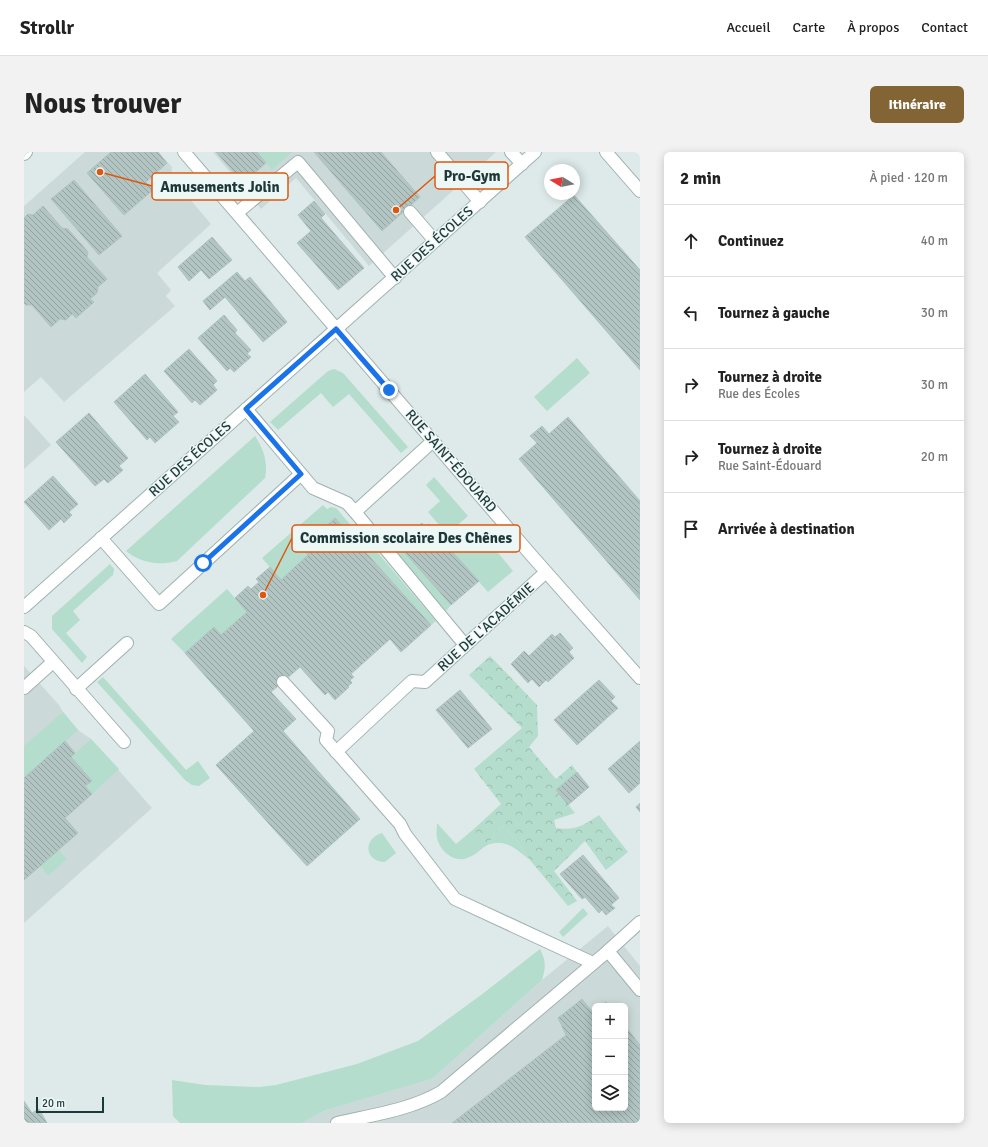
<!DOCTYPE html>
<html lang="fr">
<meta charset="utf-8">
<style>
body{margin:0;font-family:Signika,sans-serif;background:#f2f2f2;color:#222}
.controls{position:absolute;right:12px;bottom:12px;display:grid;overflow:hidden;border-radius:6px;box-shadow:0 2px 10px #0003}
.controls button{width:36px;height:36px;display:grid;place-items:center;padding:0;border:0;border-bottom:1px solid #e0e0e0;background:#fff;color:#222;font:20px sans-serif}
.compass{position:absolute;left:520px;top:12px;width:36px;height:36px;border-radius:50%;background:#fff;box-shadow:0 2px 10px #0003;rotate:280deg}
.scale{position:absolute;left:12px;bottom:10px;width:68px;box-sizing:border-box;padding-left:4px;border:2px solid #1e383a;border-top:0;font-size:11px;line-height:14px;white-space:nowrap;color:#1e383a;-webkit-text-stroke:3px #edf7f5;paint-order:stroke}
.stop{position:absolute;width:12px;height:12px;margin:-9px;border:3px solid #1a73e8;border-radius:50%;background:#fff}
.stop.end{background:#1a73e8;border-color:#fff;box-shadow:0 1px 4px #0008}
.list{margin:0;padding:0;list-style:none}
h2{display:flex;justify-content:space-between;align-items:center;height:52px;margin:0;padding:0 16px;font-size:17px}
h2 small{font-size:13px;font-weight:400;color:#767676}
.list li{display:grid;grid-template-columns:26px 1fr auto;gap:12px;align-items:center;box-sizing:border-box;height:72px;padding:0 16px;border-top:1px solid #e0e0e0}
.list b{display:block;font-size:15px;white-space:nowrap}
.list p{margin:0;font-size:13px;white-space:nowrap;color:#767676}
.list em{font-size:13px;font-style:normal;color:#767676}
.icon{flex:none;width:22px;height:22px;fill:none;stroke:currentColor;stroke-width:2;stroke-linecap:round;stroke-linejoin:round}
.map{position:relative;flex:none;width:616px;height:971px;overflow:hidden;border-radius:6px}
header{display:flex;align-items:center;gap:24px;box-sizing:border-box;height:56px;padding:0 20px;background:#fff;border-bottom:1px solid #e0e0e0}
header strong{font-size:19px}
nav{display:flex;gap:22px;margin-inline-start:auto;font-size:14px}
.intro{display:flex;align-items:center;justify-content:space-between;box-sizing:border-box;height:96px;padding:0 24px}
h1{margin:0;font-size:28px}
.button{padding:10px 18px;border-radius:6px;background:#836434;color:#fff;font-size:14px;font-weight:700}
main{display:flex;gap:24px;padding:0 24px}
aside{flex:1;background:#fff;border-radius:6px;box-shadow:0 2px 10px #0003}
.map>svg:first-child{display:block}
</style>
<header>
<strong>Strollr</strong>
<nav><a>Accueil</a><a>Carte</a><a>À propos</a><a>Contact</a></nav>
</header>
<div class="intro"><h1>Nous trouver</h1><a class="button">Itinéraire</a></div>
<main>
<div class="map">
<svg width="616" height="971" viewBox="0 0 616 971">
<defs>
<pattern id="forest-crowns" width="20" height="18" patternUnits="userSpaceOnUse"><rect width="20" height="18" fill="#b4ddcd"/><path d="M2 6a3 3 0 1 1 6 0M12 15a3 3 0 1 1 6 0" fill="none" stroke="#9abeb1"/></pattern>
<pattern id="building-back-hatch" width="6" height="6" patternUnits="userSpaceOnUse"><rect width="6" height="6" fill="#b2c5c3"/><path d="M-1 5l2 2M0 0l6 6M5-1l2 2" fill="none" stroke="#90a19f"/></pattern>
</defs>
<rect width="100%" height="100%" fill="#ddeae9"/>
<!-- built -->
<g fill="#cbdad8" fill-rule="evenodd">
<polygon points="61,0 134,0 148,15 147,25 187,72 133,121 147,138 142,144 151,154 40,250 17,225 0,240 0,54"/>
<polygon points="189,0 472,0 345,114 272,26 237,57"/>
<polygon points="0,263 27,293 0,317"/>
<polygon points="0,514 35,553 39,560 54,578 67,587 128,656 0,771"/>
<path d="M584 774 616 814V971H278L302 958 408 927 518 828ZM571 854H601V956H571Z"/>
</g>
<!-- grass -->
<g fill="#b4ddcd">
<polygon points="233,0 268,0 248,18"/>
<polygon points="553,206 566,221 523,259 510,245"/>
<polygon points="310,217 319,221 384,295 377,301 325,242 309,255 297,241 254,278 246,270 304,219"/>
<path d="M231 284C240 298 244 310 241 326L153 409C134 414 117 411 102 399Z"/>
<polygon points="410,325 444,364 423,382 404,360 416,349 402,333"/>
<polygon points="299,353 303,357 307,355 312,356 342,391 337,395 311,366 278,396 284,403 257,428 238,406"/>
<polygon points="451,373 489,419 464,440 425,396"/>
<polygon points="377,389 381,393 378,396 427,453 422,459 370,400 371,393"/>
<polygon points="348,394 412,469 407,473 342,400"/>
<polygon points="86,412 90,417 89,423 49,459 56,468 42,481 63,505 58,511 28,477 28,464"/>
<polygon points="203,437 223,460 197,483 189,476 161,501 147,487"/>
<polygon points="79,525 162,618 174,609 186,626 175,634 168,633 161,628 73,530"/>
<polygon points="39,560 54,578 0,626 0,594"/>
<polygon points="67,587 95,617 68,642 61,634 67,629 47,605"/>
<path d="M413 671 432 692 451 676 464 692 474 677 479 675 489 683 506 708C498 702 487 691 476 691 458 690 458 701 443 706 430 711 416 699 413 686 412 682 413 676 413 671Z"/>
<path d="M358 681 372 701 361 710C341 710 338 687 358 681Z"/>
<polygon points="35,698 43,707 24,724 16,714"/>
<polygon points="559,756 564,762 539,785 535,780"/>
<path d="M516 797C522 809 522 815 518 828L408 927 302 958 278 971H156L149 964 148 928 181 933 235 935 252 933 333 912 394 889 457 843Z"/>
</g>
<!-- forest -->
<path fill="url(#forest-crowns)" d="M466 504 513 553 514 584 505 595 532 627 548 613 553 620 532 638 551 661 530 668 532 676C552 679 560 673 575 663L604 700 582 718 561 689 530 719 553 749 544 754 506 708 489 683 479 675 474 677 464 692 454 687 451 676 477 652 450 617 498 576 445 523Z"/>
<!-- building -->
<g fill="url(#building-back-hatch)" stroke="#afc4c2">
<polygon points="87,0 134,0 143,11 122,30 129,38 100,63 63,21"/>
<polygon points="192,0 233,0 242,11 219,31"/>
<polygon points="290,0 357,0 396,45 358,79"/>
<polygon points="50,28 98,84 75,103 27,47"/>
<polygon points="550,43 616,118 616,218 501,85"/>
<polygon points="290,49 301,62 297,66 340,116 314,138 273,91 287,79 274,63"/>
<polygon points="19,54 38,76 44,77 64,100 63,105 83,127 74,135 73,141 66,147 70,150 52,166 48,162 42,168 36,167 27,175 8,153 2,153 0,151 0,66 4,62 9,63"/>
<polygon points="188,85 208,108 185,127 177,118 165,129 154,115"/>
<polygon points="213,120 221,129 226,125 263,170 239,190 201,145 186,158 179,149"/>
<polygon points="200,163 213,178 211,181 227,198 223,202 227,205 210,220 206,216 203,219 174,186"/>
<polygon points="165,197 193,229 189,233 193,238 176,253 171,248 168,251 140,219"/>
<polygon points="121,222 154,260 149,264 155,270 131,291 126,285 123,288 90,250"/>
<polygon points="65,261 104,306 95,314 99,318 84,331 80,327 71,334 32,290"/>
<polygon points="544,265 616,349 616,448 495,307 513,291 506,284 518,274 525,282"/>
<polygon points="29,324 54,352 45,360 48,363 40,371 37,367 25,378 0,350"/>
<polygon points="311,366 407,473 377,500 366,487 327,522 330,525 326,528 328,531 324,534 325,535 311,548 304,540 301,543 276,515 247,540 272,567 259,579 336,667 283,714 192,613 230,579 161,501 190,475 197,483 223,460 211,446 224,434 227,437 235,430 232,427 246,415 257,428 284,403 278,396"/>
<polygon points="398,371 401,375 405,372 418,387 414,390 417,394 420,397 423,394 455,429 427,453 377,396 381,393 377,389"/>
<polygon points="536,481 549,496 545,500 550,506 524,530 522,528 515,535 508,527 504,531 487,512 500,499 505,504 528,482 531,485"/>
<polygon points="575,528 591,545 587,549 594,556 553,593 530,568"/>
<polygon points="436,538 468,577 444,596 412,558"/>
<polygon points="41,589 51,601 47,605 68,629 61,634 68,642 41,666 54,681 0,728 0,626"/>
<polygon points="616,589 616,631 605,641 584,617"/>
<polygon points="553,620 565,635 544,653 532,638"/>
<polygon points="616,651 616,660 612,655"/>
<polygon points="559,703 595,746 587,753 591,756 582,763 578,758 575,761 561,745 558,747 536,722"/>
<polygon points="558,847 569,861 571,859 571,956 601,956 601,874 616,893 616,971 428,971 542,883 534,866"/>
<polygon points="582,850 585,854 577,854"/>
<polygon points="0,949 8,961 15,957 23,971 0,971"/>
</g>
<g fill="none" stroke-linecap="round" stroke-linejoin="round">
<!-- minor casing -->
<g stroke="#a0b1b1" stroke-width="14">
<g id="minor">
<polyline points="160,0 508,404 616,526"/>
<polyline points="413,0 456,50"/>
<polyline points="487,0 498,12"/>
<polyline points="582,0 616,39"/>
<polyline points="0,2 2,0"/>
<polyline points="386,60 411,89"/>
<polyline points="213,61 274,10 371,126"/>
<polyline points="222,257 289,336 323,351 331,360 409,289"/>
<polyline points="331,360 441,493"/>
<polyline points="77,386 135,452 277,322"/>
<polyline points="0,455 511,0"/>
<polyline points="0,480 7,484 100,590"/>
<polyline points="259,530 304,579 302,588 376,672 381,682 431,747 569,811"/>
<polyline points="0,536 29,510"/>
<polyline points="52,537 103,491"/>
<polyline points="312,600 388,529 401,530 522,420"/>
<polyline points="584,799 616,838"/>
<path d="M313 971C348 963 386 958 417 940L584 799 616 770"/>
</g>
</g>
<!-- minor -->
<use href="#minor" stroke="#fff" stroke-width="12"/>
</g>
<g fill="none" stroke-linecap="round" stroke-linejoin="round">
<!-- route -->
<polyline stroke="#1a73e8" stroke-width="5" points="179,411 277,322 222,257 224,255 312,177 365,238"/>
</g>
<g text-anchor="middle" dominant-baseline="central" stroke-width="3" stroke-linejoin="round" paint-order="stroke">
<!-- street labels -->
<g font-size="14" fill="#1e383a" stroke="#edf7f5">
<text transform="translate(408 92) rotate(-42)">RUE DES ÉCOLES</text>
<text transform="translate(166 307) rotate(-42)">RUE DES ÉCOLES</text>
<text transform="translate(427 309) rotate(49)">RUE SAINT-ÉDOUARD</text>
<text transform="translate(462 475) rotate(-42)">RUE DE L'ACADÉMIE</text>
</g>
</g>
<!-- callouts -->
<path fill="none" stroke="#de570e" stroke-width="1.5" d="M372 58L411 24M76 20L128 34M239 443L268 386"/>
<g fill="#de570e" stroke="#edf7f5" stroke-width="1.5">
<circle cx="372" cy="58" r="4"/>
<circle cx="76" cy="20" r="4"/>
<circle cx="239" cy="443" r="4"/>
</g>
<g fill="#edf7f5" stroke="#de570e" stroke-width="1.5">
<rect x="411" y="10" width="73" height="27" rx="4"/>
<rect x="128" y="21" width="136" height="27" rx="4"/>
<rect x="268" y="373" width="228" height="27" rx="4"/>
</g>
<g font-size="15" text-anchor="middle" font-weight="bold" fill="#1e383a">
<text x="448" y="29">Pro-Gym</text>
<text x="196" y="40">Amusements Jolin</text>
<text x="382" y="391">Commission scolaire Des Chênes</text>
</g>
</svg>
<div class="controls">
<button>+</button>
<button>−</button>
<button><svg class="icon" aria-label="layers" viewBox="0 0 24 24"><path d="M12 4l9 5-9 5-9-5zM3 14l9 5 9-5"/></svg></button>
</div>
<svg class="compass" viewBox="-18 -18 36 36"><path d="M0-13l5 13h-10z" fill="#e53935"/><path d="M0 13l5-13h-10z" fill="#767676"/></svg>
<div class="scale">20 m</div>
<div class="stop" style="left:179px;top:411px"></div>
<div class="stop end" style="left:365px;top:238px"></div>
</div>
<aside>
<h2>2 min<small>À pied · 120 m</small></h2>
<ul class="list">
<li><svg class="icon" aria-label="ahead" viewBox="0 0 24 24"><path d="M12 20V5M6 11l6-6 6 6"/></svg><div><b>Continuez</b></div><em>40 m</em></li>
<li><svg class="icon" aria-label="left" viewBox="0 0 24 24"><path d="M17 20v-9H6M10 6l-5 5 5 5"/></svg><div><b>Tournez à gauche</b></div><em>30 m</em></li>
<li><svg class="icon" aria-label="right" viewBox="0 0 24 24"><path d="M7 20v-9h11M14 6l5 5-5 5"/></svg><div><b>Tournez à droite</b><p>Rue des Écoles</p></div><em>30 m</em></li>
<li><svg class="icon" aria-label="right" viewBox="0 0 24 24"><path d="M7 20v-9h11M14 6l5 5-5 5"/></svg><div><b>Tournez à droite</b><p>Rue Saint-Édouard</p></div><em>20 m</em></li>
<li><svg class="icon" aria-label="arrive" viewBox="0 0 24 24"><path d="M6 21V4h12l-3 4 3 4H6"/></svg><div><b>Arrivée à destination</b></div></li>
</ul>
</aside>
</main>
